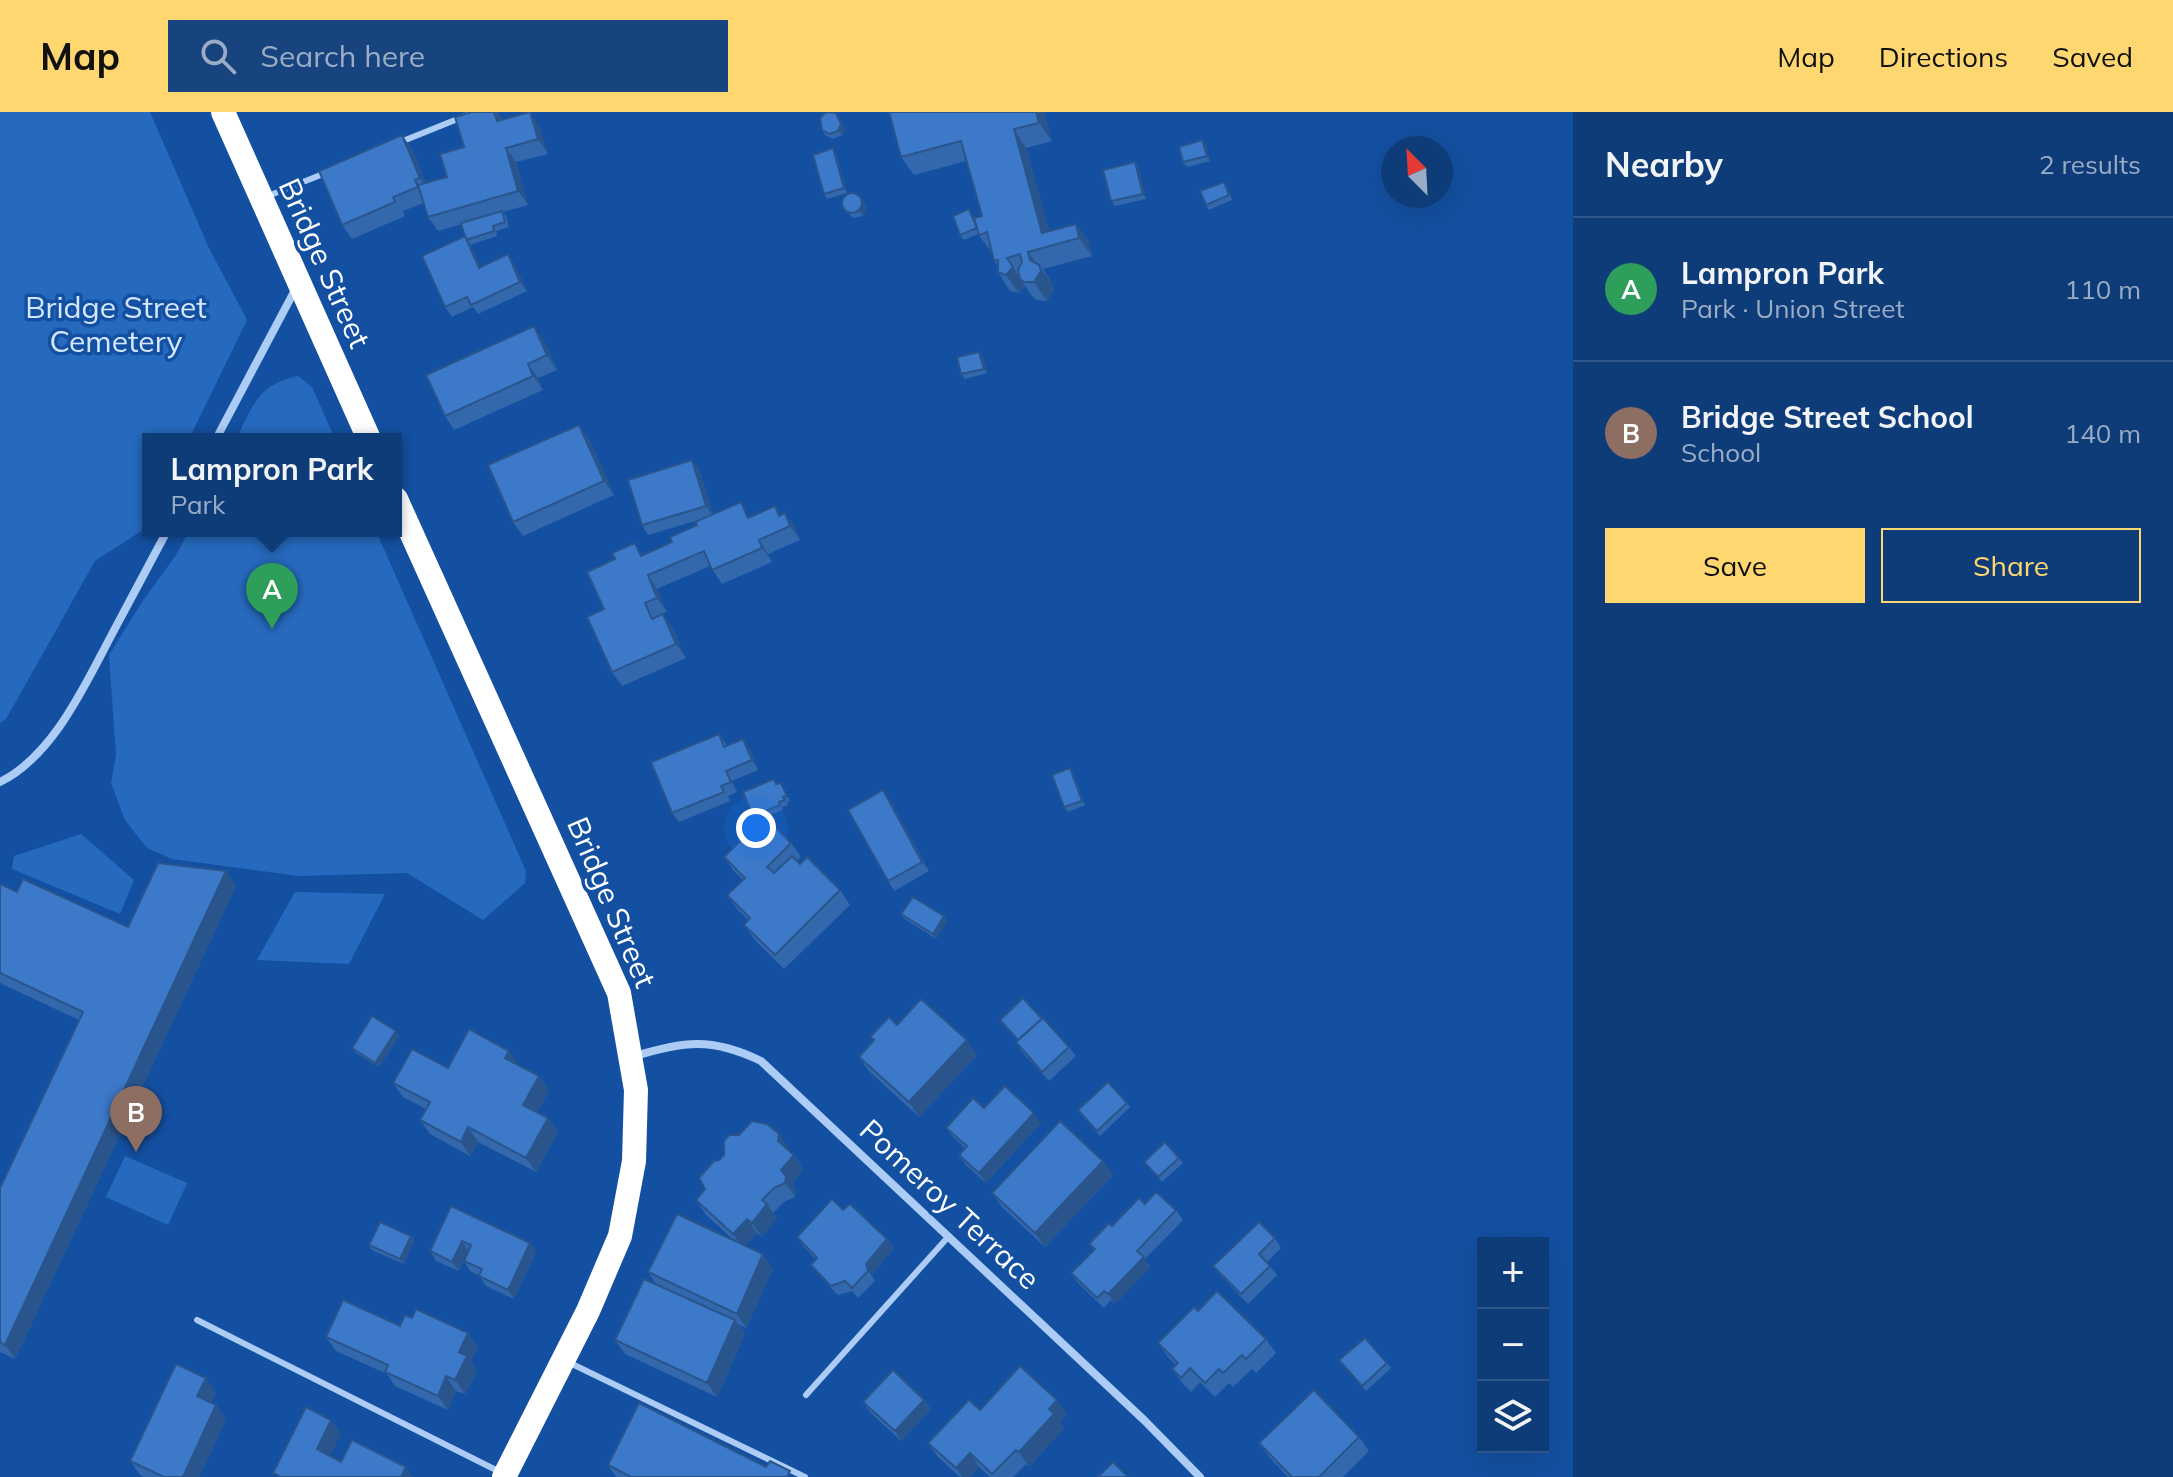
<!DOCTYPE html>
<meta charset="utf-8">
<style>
body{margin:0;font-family:Mulish,sans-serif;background:#17437e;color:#f1f3f6}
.controls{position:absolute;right:24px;bottom:24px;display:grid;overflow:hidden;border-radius:0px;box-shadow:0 8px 32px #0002}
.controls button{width:72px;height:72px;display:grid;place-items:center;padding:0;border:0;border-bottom:2px solid #2e568a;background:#0e3c79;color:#f1f3f6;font:40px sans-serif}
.compass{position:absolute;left:1381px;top:24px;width:72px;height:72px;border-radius:50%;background:#0e3c79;box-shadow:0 8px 32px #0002;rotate:336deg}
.you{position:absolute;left:756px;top:716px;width:28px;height:28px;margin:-20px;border:6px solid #fff;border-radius:50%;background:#1a73e8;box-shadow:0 0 0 12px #1a73e833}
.badge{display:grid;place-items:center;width:52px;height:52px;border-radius:50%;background:#ffd770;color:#fff;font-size:26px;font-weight:700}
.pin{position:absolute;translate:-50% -66px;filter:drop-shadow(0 2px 4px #0008)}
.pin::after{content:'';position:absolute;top:42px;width:28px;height:24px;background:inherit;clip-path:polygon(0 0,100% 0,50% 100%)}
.popup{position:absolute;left:142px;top:321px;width:260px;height:104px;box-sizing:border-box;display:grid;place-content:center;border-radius:0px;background:#0e3c79;filter:drop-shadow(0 2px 6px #0005);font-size:26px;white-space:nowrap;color:#9badc6}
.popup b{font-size:30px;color:#f1f3f6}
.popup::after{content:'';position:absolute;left:50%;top:100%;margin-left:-16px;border:16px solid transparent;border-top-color:#0e3c79}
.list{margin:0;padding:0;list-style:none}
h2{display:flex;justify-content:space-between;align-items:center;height:104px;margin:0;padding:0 32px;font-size:34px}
h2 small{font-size:26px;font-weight:400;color:#9badc6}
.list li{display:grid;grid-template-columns:52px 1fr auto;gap:24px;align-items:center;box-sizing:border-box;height:144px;padding:0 32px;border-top:2px solid #2e568a}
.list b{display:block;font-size:30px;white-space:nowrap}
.list p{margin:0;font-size:26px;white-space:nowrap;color:#9badc6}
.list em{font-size:26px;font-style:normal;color:#9badc6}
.actions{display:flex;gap:16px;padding:24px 32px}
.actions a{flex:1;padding:18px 0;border:2px solid #ffd770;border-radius:0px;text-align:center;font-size:28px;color:#ffd770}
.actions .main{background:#ffd770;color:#111}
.icon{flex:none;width:44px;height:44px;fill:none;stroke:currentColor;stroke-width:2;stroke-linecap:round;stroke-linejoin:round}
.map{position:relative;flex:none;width:1573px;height:1365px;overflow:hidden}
header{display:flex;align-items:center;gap:48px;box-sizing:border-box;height:112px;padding:0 40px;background:#ffd770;color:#111}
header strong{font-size:38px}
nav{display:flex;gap:44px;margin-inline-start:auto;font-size:28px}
.search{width:560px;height:72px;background:#17437e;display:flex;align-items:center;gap:20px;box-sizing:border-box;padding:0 28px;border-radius:0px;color:#9badc6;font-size:30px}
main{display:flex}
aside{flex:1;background:#0e3c79}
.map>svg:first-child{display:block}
</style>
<header>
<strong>Map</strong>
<div class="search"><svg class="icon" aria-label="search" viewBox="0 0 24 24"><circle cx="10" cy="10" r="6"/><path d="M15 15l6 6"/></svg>Search here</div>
<nav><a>Map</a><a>Directions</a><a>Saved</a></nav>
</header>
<main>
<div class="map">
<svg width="1573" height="1365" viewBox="0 0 1573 1365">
<rect width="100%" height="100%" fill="#1350a1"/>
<!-- green -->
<g fill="#266abf">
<polygon points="0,0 150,0 208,134 247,208 189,327 148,327 146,416 95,449 6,607 0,611"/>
<path d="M298 264 312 275 335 327H236C254 293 257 273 298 264Z"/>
<polygon points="189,419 376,419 526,759 525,771 483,808 407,761 299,764 172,747 147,736 125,708 111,671 116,643 109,543 142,490 176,443"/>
<polygon points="81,722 134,768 120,802 12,757 14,744"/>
<polygon points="295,780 385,782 349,852 257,848"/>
<polygon points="125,1044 187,1071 168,1113 106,1085"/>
</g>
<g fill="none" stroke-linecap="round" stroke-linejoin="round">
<!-- lane -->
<g stroke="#acccf5" stroke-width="6">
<polyline points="398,31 475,0"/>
<polyline points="268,84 328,60"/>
<polyline points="197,1208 502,1361"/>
<polyline points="570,1251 805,1365"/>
<polyline points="806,1283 949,1124"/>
</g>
<!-- street -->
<g stroke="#acccf5" stroke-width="8">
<polyline points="216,327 296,176"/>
<path d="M0 670C53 644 85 573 111 524 130 489 148 454 167 419"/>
<path d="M632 945C683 929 712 925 761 949L1144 1308 1200 1365"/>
</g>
<!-- highway -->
<g stroke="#fff" stroke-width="24">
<polyline points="223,0 369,327"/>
<polyline points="396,387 619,881 636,978 634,1049 620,1124 588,1199 504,1365"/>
</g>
</g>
<!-- wall -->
<g fill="#3468ac">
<polygon points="471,0 497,0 502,7 539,13 548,42 516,50 528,93 503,100 506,104 509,115 496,119 497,124 470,133 481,155 508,142 514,152 527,179 478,202 473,195 452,205 445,195 466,126 462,112 438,119 428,105 424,91 403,99 405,104 352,127 342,113 412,37 426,71 447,65 464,35"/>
<polygon points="1044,0 1052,29 1026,36 1049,119 1076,112 1089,130 1092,144 1043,157 1052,171 1054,178 1047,189 1037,188 1033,185 1025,174 1019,181 1010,179 998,160 998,154 994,149 992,141 978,122 964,128 960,123 973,102 974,106 982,104 966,49 914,63 901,45"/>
<polygon points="836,1 845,17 842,23 833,27 825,23 822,18"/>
<polygon points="1202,28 1206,33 1210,49 1187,55 1183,50"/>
<polygon points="836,41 847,81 827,87 824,82"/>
<polygon points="1135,50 1138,54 1146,87 1115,94 1111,89"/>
<polygon points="1224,70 1227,74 1232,88 1209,98 1206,93"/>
<polygon points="865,91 866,100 863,104 853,106 843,95"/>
<polygon points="544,229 557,258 538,266 543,278 454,318 445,304"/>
<polygon points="983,245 987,261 965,267 961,262"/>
<polygon points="589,327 614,383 523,424 513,410"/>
<polygon points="692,348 699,357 713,403 751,405 781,403 785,401 795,415 800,428 768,442 772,450 722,472 710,454 657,477 667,500 655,505 663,502 673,517 686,546 622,574 612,560 604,497 643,442 672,430 705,406 648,423 642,413"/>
<polygon points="719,622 727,634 750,637 758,658 732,669 737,680 728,684 730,689 679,710 672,701"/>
<polygon points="1073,661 1085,693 1068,700 1064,695"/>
<polygon points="781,671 790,689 787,690 788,693 782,695 783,698 766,705 791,731 801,745 797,749 840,778 850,793 784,857 754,827 744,813 748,808 737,797 727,783 743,768 734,759 724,745 764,706 757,709 753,704 778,672"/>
<polygon points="890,688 929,759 894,779 888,769"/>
<polygon points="0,772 17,780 128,815 236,774 15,1247 0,1240 0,1076 79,908 0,871"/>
<polygon points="901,802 944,804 947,809 936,827 905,807"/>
<polygon points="1042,907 1069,935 1076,944 1049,969 1022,940 1016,930 1018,929 1000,908"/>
<polygon points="897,913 967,928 977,943 919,1005 869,959 859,945 873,929 870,925"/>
<polygon points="399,924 379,955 356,941 352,936"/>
<polygon points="519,953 549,978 537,1000 548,1006 558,1020 536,1060 478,1030 470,1044 430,1022 420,1008 426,997 403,985 393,971 448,956"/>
<polygon points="1127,991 1130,995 1100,1024 1078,998"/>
<polygon points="984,996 1041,1011 986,1071 966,1053 959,1043 965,1036 953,1025 946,1016"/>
<polygon points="789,1036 788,1038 794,1043 803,1057 792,1071 796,1078 795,1085 784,1090 773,1101 777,1106 762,1125 757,1121 745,1134 773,1157 746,1216 738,1212 745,1222 717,1285 625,1242 615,1228 657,1173 648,1160 736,1130 706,1103 696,1088"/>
<polygon points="1179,1046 1183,1051 1162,1070 1144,1050"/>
<polygon points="1103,1049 1113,1063 1045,1135 1002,1095 992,1081"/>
<polygon points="1145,1092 1176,1098 1183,1108 1145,1147 1150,1155 1115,1192 1111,1188 1104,1196 1078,1171 1071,1161 1094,1138 1089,1132 1112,1114"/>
<polygon points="451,1094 530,1131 536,1140 514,1187 486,1174 479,1163 470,1159 464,1149 468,1138 459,1159 436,1149 430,1139"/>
<polygon points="843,1098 887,1127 894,1136 872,1162 875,1169 858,1186 852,1179 838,1183 818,1162 811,1153 816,1148 804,1135 797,1125"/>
<polygon points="411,1124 414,1128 404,1152 372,1138 369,1133"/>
<polygon points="1275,1126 1281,1136 1267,1150 1277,1163 1248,1192 1220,1163 1213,1154"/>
<polygon points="1198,1199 1266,1227 1276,1241 1256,1261 1252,1257 1233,1275 1229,1271 1215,1285 1200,1270 1191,1280 1182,1271 1172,1257 1176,1253 1168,1245 1158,1231"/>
<polygon points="326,1225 478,1235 471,1249 477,1258 465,1282 456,1279 448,1298 395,1274 387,1262 336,1239"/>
<polygon points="1339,1248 1387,1251 1391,1256 1366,1279"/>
<polygon points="216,1280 211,1291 216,1293 226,1308 199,1365 144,1365 140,1363 130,1349"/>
<polygon points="924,1288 931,1297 901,1329 870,1300 863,1290"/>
<polygon points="1057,1288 1067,1302 1060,1310 1064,1316 1029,1355 1026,1352 1013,1365 990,1365 979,1355 970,1365 960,1365 938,1345 928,1331 980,1298"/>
<polygon points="1359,1325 1369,1339 1343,1365 1288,1365 1269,1345 1259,1331"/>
<polygon points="608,1353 766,1355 787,1365 616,1365"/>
</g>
<!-- shaded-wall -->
<g fill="#2a558c">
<polygon points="494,0 497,0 502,8 497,9"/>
<polygon points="530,0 539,13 548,42 538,27"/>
<polygon points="1036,0 1044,0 1052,29 1039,11"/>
<polygon points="836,1 845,17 842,23 838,19"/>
<polygon points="1014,17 1026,36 1053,133 1042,121"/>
<polygon points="402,23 412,37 430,80 420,66"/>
<polygon points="1202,28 1206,33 1210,49 1207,44"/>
<polygon points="506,36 516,50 528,93 518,79"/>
<polygon points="833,36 836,41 847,81 844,76"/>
<polygon points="1135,50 1138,54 1146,87 1143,82"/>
<polygon points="862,86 865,91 866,100 863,104 859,99"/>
<polygon points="1076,112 1089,130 1092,144 1079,126"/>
<polygon points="465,124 471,134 486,165 479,156"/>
<polygon points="1028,140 1052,171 1054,178 1047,189 1034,170"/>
<polygon points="508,142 514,152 527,179 520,170"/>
<polygon points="1013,155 1025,174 1019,181 1006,163"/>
<polygon points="534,214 544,229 557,258 547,243"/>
<polygon points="979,240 983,245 987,261 984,257"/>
<polygon points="528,252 538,266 543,278 533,264"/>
<polygon points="579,313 589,327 614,383 604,369"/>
<polygon points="692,348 699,357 713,404 706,394"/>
<polygon points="785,401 795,415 800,428 790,414"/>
<polygon points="759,428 768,442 772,450 762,436"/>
<polygon points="648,463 657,477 667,500 657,486"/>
<polygon points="663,502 673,517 686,546 676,532"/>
<polygon points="743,627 750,637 758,658 752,648"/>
<polygon points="1070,656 1073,661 1085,693 1082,689"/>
<polygon points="726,659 732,669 737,680 731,670"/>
<polygon points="883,678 890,688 929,759 922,750"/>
<polygon points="226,759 236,774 15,1247 5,1233"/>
<polygon points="944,804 947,809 936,827 933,822"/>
<polygon points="396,919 399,924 379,955 375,951"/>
<polygon points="967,928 977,943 919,1005 909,990"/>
<polygon points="509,939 519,953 515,961 505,946"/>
<polygon points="539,964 549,978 533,1007 523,993"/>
<polygon points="1034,1001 1041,1011 986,1071 979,1061"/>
<polygon points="548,1006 558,1020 536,1060 526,1046"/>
<polygon points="468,1015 478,1030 470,1044 461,1030"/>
<polygon points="779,1022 789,1036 788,1043 778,1029"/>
<polygon points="794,1043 803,1057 792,1071 796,1078 795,1085 785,1071 781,1058"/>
<polygon points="1103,1049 1113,1063 1045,1135 1035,1121"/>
<polygon points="767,1092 777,1106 762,1125 752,1111"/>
<polygon points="747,1107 757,1121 743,1136 733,1122"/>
<polygon points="411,1124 414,1128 404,1152 400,1147"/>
<polygon points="887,1127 894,1136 872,1162 875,1169 868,1159 866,1152"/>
<polygon points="462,1129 468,1138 459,1159 452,1150"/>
<polygon points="530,1131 536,1140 514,1187 508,1178"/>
<polygon points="763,1142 773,1157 746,1216 737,1202"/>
<polygon points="1144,1145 1150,1155 1115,1192 1108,1182"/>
<polygon points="735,1208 745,1222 717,1285 707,1271"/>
<polygon points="468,1221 478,1235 471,1249 477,1258 465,1282 455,1268 459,1240"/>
<polygon points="446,1264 456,1279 448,1298 438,1284"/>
<polygon points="206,1266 216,1280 207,1298 197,1284"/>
<polygon points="924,1288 931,1297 901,1329 895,1319"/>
<polygon points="1057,1288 1067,1302 1060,1310 1064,1316 1029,1355 1019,1340 1049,1297"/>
<polygon points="216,1293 226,1308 199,1365 183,1365"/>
<polygon points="331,1308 341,1322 327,1351 317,1337"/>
<polygon points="970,1341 979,1355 970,1365 962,1365 956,1356"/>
<polygon points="406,1355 413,1365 401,1365"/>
</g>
<!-- building -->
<g fill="#3c79c8" stroke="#2a558c" stroke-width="2">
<polygon points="471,0 494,0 497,9 530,0 538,27 506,36 518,79 428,105 418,73 447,65 440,42 464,35 455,5"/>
<polygon points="826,0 836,1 841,12 838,19 829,22 822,18 820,6"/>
<polygon points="889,0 1036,0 1039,11 1014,17 1042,121 1076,112 1079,126 1028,140 1030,148 1039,153 1041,159 1034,170 1024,170 1020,167 1018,158 1022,150 1020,142 1007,146 1013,155 1006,163 998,160 998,148 994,149 987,120 979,123 974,106 982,104 961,29 901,45"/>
<polygon points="402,23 420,66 415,68 418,75 393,85 395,90 342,113 319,59"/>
<polygon points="1202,28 1207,44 1183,50 1179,35"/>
<polygon points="833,36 844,76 824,82 813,43"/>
<polygon points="1135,50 1143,82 1111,89 1103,58"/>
<polygon points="1224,70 1229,83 1206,93 1200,79"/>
<circle cx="852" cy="91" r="10"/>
<polygon points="969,97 977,116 960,123 953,104"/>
<polygon points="502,99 505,110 493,114 494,119 466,128 461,111"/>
<polygon points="465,124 479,156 508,142 520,170 471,193 467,185 445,195 422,144"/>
<polygon points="534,214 547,243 528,252 533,264 445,304 426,263"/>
<polygon points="979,240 984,257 961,262 957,245"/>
<polygon points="579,313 604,369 513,410 488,353"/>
<polygon points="692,348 706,394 642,413 628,368"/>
<polygon points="741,390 748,406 775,394 779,404 785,401 790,414 759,428 762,436 712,458 704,439 648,463 657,486 645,491 652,507 663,502 676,532 612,560 587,505 604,497 587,460 615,447 612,441 635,431 641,444 672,430 670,425 697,413 695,410"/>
<polygon points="719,622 724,635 743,627 752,648 726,659 731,670 721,674 724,680 672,701 651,650"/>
<polygon points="1070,656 1082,689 1064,695 1052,663"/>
<polygon points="774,667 776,672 781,671 787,684 783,685 785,688 779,690 780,693 753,704 743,680"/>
<polygon points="883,678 922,750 888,769 848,698"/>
<polygon points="765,705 791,731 767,755 774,761 792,744 800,752 807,745 840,778 775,843 744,813 750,806 727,783 745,766 724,745"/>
<polygon points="158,751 226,759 5,1233 0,1230 0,1076 83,900 0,861 0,772 17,780 23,767 128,815"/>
<polygon points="913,785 944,804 933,822 901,802"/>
<polygon points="1023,886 1042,907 1018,928 1000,908"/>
<polygon points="921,887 967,928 909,990 859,945 874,928 870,925 889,905 897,913"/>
<polygon points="372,904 396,919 375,951 352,936"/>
<polygon points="1043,906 1069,935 1042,960 1016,930"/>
<polygon points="469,917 509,939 505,946 539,964 523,993 548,1006 526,1046 468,1015 461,1030 420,1008 430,990 393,971 412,937 448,956"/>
<polygon points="1108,970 1127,991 1097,1019 1078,998"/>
<polygon points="1005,974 1034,1001 979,1061 959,1043 967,1034 946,1016 973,986 984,996"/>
<polygon points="752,1009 767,1012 779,1022 778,1029 794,1043 781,1058 786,1064 785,1071 774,1076 762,1088 767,1092 752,1111 747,1107 733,1122 696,1088 705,1077 699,1066 714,1049 719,1048 724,1043 724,1029 729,1023 739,1023"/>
<polygon points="1060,1009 1103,1049 1035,1121 992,1081"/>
<polygon points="1165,1030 1179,1046 1158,1065 1144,1050"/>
<polygon points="1156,1080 1176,1098 1137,1139 1144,1145 1108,1182 1104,1179 1097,1186 1071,1161 1095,1137 1089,1132 1109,1111 1112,1114 1139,1086 1145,1092"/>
<polygon points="832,1087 843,1098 850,1092 887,1127 866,1152 868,1159 852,1176 845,1169 831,1174 811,1153 817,1146 797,1125"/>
<polygon points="451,1094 530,1131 508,1178 479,1164 482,1157 464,1149 471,1133 462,1129 452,1150 430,1139"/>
<polygon points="677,1102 763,1142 737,1202 648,1160"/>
<polygon points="380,1110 411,1124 400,1147 369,1133"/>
<polygon points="1259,1110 1275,1126 1259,1142 1270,1154 1241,1182 1213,1154"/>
<polygon points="644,1167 735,1208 707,1271 615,1228"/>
<polygon points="1217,1179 1266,1227 1246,1247 1242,1243 1223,1261 1219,1257 1205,1271 1190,1256 1181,1266 1172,1257 1178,1251 1158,1231 1194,1195 1198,1199"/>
<polygon points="343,1188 400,1214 405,1203 412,1206 416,1197 468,1221 459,1240 467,1244 455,1268 446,1264 438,1284 385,1260 388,1253 326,1225"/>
<polygon points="1365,1226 1387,1251 1362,1274 1339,1248"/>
<polygon points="176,1252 206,1266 197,1284 216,1293 183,1365 164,1365 130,1349"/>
<polygon points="1020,1254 1057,1288 1049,1297 1054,1302 1019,1340 1016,1338 992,1362 970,1341 956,1356 928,1331 969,1288 980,1298"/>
<polygon points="893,1258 924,1288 895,1319 863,1290"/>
<polygon points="1314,1278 1359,1325 1319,1365 1292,1365 1259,1331"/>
<polygon points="639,1291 766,1355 770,1349 790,1359 787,1365 631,1365 608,1353"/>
<polygon points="306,1295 331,1308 317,1337 341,1350 352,1328 406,1355 401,1365 281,1365 273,1361"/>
<polygon points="1113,1350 1128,1365 1098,1365"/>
</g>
<g text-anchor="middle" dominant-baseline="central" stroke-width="7" stroke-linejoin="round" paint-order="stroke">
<!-- street labels -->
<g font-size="30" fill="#fff" stroke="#1350a1">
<text transform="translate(325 151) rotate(66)">Bridge Street</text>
<text transform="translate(612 790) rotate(67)">Bridge Street</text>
<text transform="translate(950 1092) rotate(43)">Pomeroy Terrace</text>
</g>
<!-- park labels -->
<g font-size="30" fill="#d5e7fe" stroke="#1350a1">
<text x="116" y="195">Bridge Street<tspan x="116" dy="34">Cemetery</tspan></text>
</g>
</g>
</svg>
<div class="controls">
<button>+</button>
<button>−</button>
<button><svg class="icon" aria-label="layers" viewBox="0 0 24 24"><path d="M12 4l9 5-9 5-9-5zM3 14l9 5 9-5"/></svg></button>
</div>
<svg class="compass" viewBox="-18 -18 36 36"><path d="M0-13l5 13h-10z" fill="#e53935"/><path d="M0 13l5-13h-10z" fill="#9badc6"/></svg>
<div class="you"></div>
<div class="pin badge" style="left:272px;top:517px;background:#2e9e5b">A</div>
<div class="popup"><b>Lampron Park</b>Park</div>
<div class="pin badge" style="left:136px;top:1040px;background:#8d6e63">B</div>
</div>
<aside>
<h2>Nearby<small>2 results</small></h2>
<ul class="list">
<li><span class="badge" style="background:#2e9e5b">A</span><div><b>Lampron Park</b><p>Park · Union Street</p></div><em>110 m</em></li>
<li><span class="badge" style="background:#8d6e63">B</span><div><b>Bridge Street School</b><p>School</p></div><em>140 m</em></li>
</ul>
<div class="actions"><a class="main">Save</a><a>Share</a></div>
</aside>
</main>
